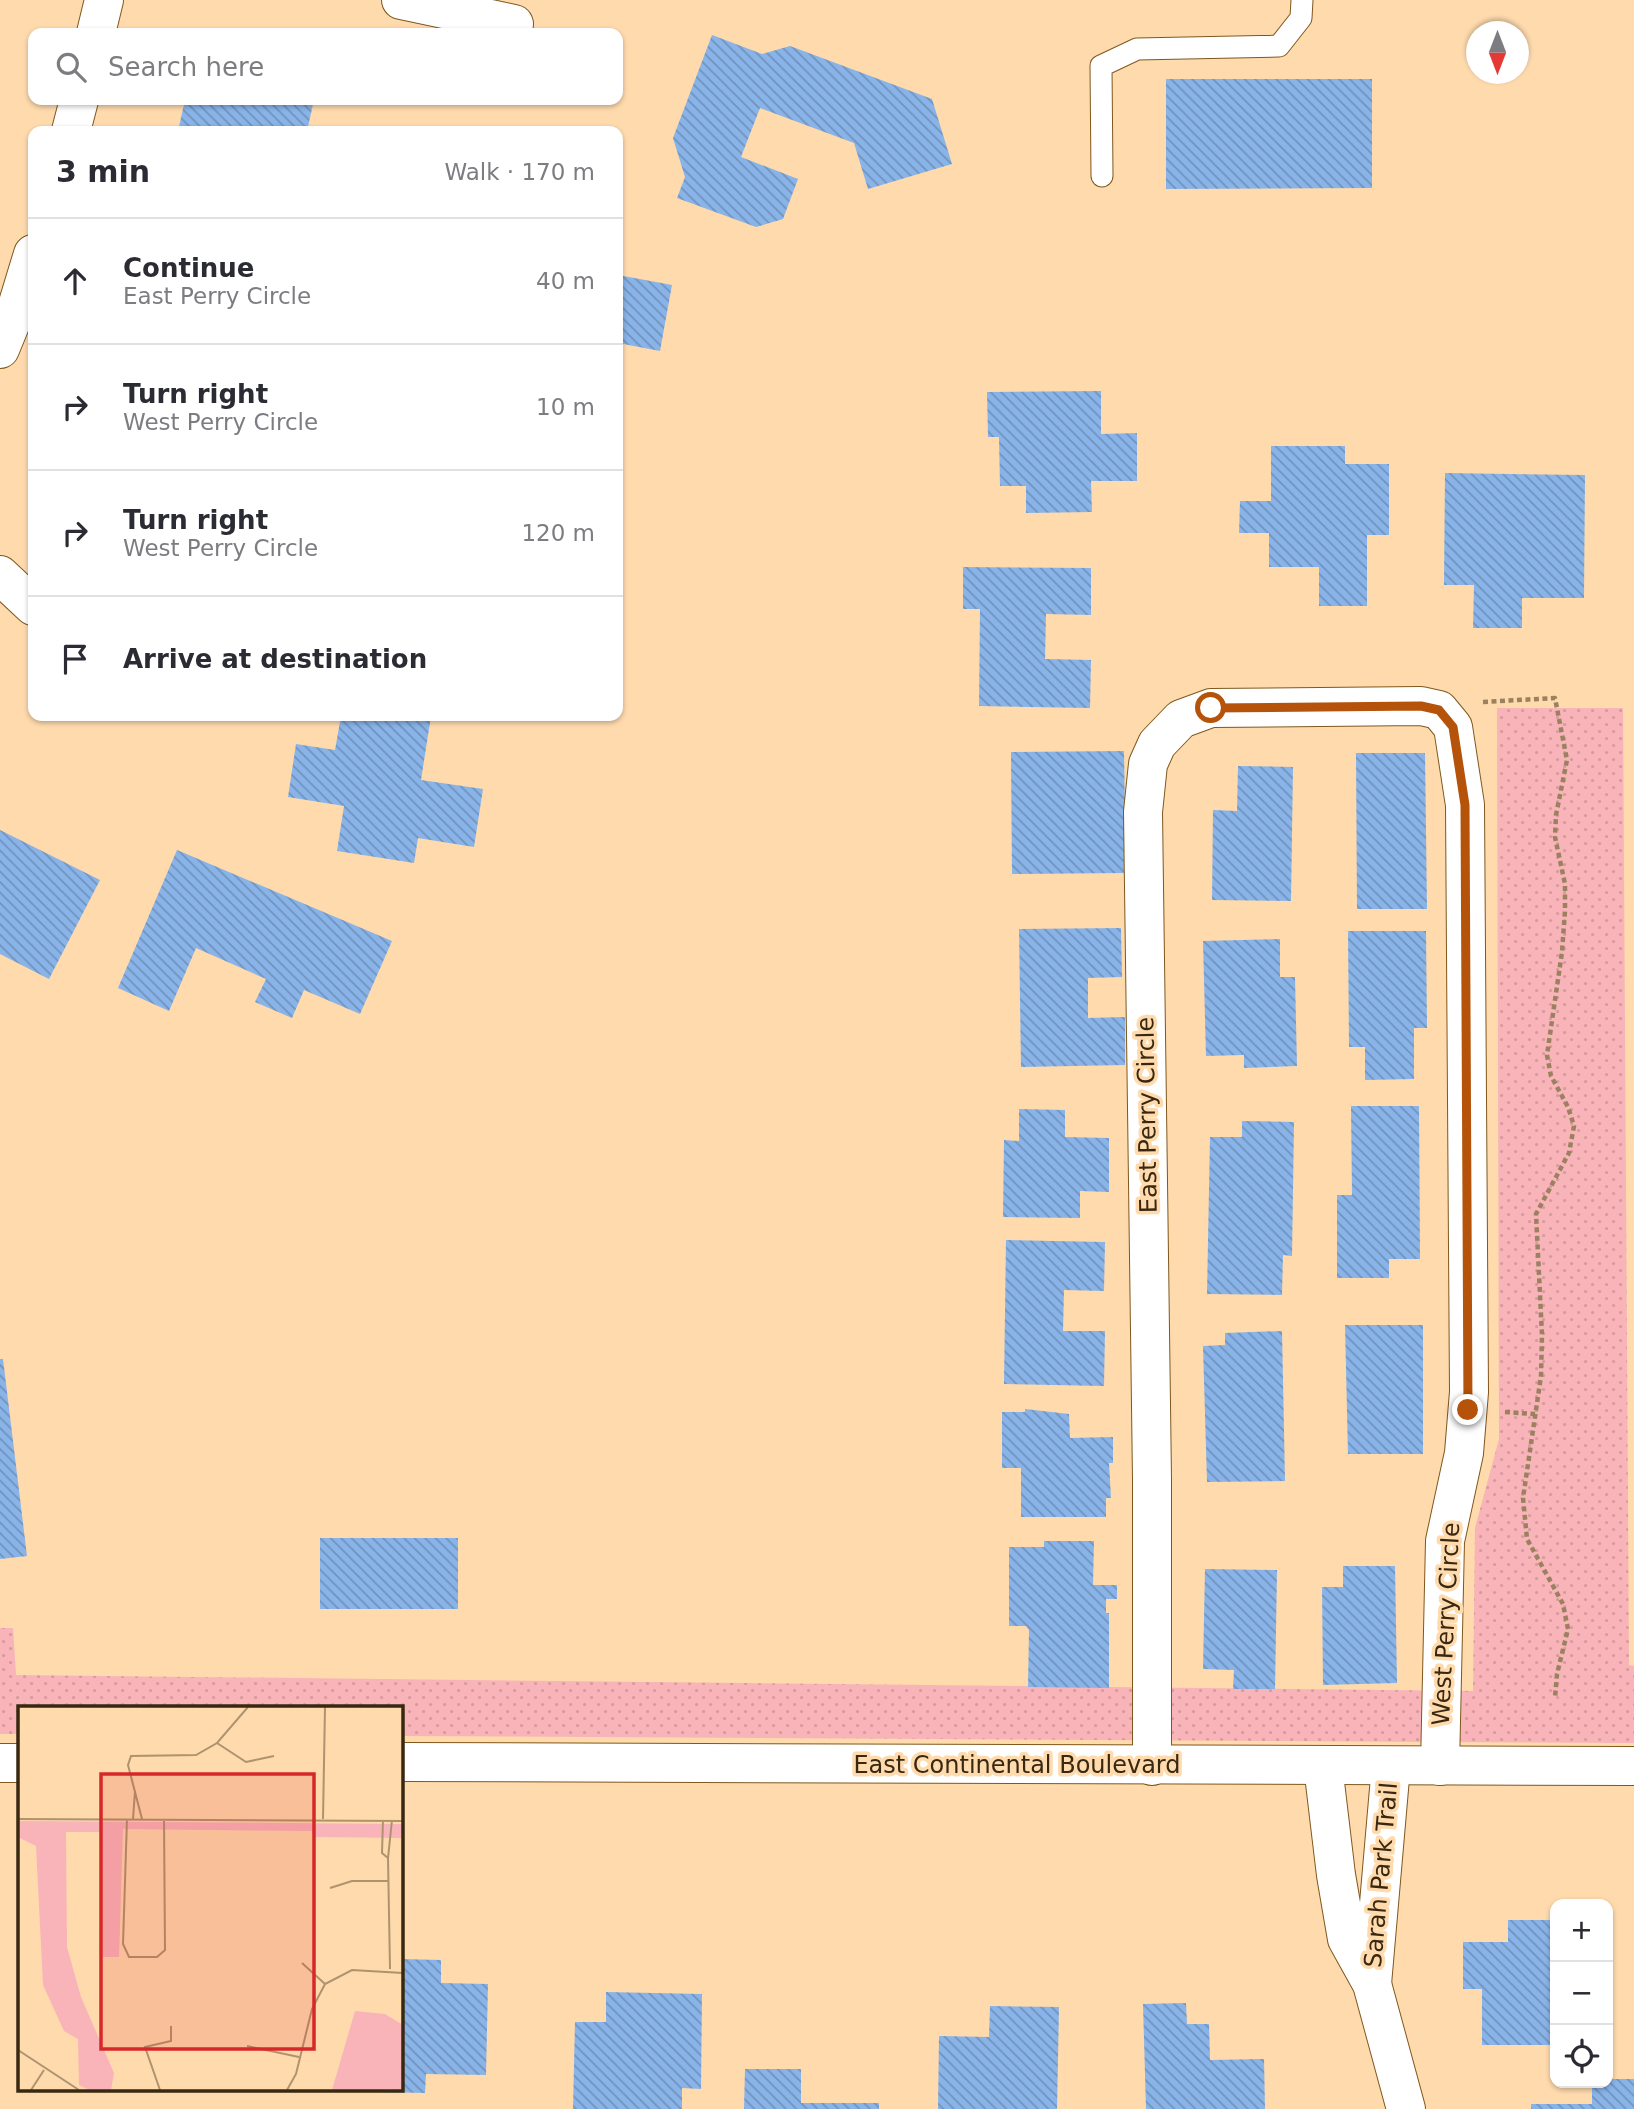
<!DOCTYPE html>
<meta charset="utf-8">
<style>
body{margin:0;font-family:"DejaVu Sans",sans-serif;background:#f7f7f7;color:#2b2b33}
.controls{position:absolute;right:21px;bottom:21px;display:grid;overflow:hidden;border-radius:14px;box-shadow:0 2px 5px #0004}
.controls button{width:63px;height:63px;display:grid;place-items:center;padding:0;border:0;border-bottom:2px solid #e1e1e2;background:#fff;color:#2b2b33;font:35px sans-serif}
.compass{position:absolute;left:1466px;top:21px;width:63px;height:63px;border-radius:50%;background:#fff;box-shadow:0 2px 5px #0004;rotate:180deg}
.stop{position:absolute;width:21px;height:21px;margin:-16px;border:5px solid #b45309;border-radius:50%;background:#fff}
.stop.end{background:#b45309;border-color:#fff;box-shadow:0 2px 7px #0008}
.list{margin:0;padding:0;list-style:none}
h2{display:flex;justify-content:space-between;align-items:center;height:91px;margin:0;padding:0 28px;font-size:30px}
h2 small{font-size:23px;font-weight:400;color:#7c7c81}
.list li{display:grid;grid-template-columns:46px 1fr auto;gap:21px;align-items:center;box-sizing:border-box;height:126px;padding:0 28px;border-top:2px solid #e1e1e2}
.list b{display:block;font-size:26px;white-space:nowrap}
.list p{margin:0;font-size:23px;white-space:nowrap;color:#7c7c81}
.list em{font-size:23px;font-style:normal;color:#7c7c81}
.icon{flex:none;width:38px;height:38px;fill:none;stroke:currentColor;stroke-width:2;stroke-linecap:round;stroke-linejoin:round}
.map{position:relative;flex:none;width:1634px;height:2109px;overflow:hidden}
.search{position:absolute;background:#fff;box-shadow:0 2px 5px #0004;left:28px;top:28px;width:595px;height:77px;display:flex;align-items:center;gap:18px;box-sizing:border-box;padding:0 24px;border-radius:14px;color:#7c7c81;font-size:26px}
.panel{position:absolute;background:#fff;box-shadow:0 2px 5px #0004;left:28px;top:126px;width:595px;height:595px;border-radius:14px}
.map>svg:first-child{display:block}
</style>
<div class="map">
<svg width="1634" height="2109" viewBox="0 0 1634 2109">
<defs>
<pattern id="park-dots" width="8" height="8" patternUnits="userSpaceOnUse" patternTransform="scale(1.75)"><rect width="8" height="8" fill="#f8b4b9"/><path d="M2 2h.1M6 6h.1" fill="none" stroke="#d59b9e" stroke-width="1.8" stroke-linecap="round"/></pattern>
<pattern id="building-back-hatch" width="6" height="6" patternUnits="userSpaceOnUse" patternTransform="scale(1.75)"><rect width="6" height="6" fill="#89b4e9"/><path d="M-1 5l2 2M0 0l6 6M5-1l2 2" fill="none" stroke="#7192bb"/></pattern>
</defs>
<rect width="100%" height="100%" fill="#fedaad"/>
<!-- park -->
<polygon fill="url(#park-dots)" points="1497,708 1623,708 1629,1665 1634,1666 1634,1743 401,1736 401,1708 19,1708 19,1734 0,1734 0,1628 13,1628 16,1675 1473,1691 1475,1528 1499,1439"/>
<!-- building -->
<g fill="url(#building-back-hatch)">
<polygon points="712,35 762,54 790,46 932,99 952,164 868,189 854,143 760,108 741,157 798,179 783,219 756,227 677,198 685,177 673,138"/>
<polygon points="1166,79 1372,79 1372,188 1166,189"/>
<polygon points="185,100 314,100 307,131 178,131"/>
<polygon points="618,275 672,285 660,351 618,343"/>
<polygon points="1101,391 1101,434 1137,433 1137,481 1091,481 1092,512 1026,513 1026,486 1000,486 999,437 988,437 987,392"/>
<polygon points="1271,446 1345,446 1345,464 1389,464 1389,535 1367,535 1367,606 1319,606 1319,567 1269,567 1269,533 1239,533 1240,501 1271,501"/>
<polygon points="1445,473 1585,475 1584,598 1522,598 1522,628 1473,628 1474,585 1444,585"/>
<polygon points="963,567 1091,568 1091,615 1046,614 1045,659 1091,660 1090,708 979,706 980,609 963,609"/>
<polygon points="341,716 431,716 421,780 483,789 474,847 418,838 414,863 337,851 344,806 288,797 296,744 335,750"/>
<polygon points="1124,751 1126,873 1012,874 1011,752"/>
<polygon points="1356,753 1425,753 1427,909 1357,909"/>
<polygon points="1238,766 1293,767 1291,901 1212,900 1213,810 1237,811"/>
<polygon points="0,830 100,880 49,979 0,954"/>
<polygon points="177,850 392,941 360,1014 304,990 292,1018 255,1002 266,979 196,948 169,1011 118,988"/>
<polygon points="1121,928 1122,977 1088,978 1088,1018 1125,1017 1125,1065 1021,1067 1019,929"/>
<polygon points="1348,931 1426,931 1427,1028 1414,1028 1414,1079 1365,1080 1365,1047 1349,1047"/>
<polygon points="1280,939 1280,977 1295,977 1297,1066 1244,1068 1244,1055 1206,1056 1203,941"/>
<polygon points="1351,1106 1419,1106 1420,1259 1389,1259 1389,1278 1337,1278 1337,1195 1352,1195"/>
<polygon points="1019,1109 1065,1110 1065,1137 1109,1138 1109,1192 1080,1191 1080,1218 1003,1217 1004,1140 1019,1141"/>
<polygon points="1242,1121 1294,1122 1292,1256 1283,1255 1282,1295 1207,1294 1210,1137 1242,1137"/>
<polygon points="1006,1240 1105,1242 1104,1291 1064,1290 1063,1331 1105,1331 1104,1386 1004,1384"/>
<polygon points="1345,1325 1423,1325 1423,1454 1348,1454"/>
<polygon points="1282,1331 1285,1481 1207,1482 1203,1346 1225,1345 1225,1333"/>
<polygon points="0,1359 3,1359 27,1556 0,1559"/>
<polygon points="1025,1409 1069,1414 1070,1438 1113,1437 1113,1463 1109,1463 1111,1498 1106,1498 1106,1517 1021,1517 1021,1468 1002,1468 1002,1412 1025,1412"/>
<rect x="320" y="1538" width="138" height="71"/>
<polygon points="1044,1541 1094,1541 1093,1585 1117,1585 1117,1599 1106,1599 1106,1613 1109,1613 1109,1688 1028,1687 1029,1630 1026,1626 1009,1626 1009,1547 1044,1547"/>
<polygon points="1343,1566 1395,1566 1397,1683 1323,1685 1322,1587 1343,1587"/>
<polygon points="1205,1569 1277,1570 1275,1689 1233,1689 1234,1670 1203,1669"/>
<polygon points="1508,1920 1555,1920 1555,2045 1482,2045 1482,1989 1463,1989 1463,1942 1508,1942"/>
<polygon points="401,1959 441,1960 441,1983 488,1984 486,2075 426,2074 425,2093 376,2092 376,2090 401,2090"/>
<polygon points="606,1992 702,1994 701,2089 682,2088 682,2109 573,2109 575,2022 606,2022"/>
<polygon points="1186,2003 1187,2024 1209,2024 1210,2060 1264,2059 1265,2109 1146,2109 1143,2004"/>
<polygon points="990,2006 1059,2007 1057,2109 938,2109 939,2036 989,2037"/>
<polygon points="745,2069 801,2069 801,2103 879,2103 879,2109 744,2109"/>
<polygon points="1608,2079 1634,2079 1634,2109 1531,2109 1531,2104 1592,2104 1592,2083 1608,2083"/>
</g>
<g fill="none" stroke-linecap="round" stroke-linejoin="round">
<!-- service casing -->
<g stroke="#7f581e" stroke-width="23">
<polyline id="service" points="1102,176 1101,66 1137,49 1279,46 1301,18 1302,0"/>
</g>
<!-- minor casing -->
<g stroke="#7f581e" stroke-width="40">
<g id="minor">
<polyline points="401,0 514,24"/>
<polyline points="96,33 104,0"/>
<polyline points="71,131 79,100"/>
<polyline points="0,349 16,310 33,254"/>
<polyline points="0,575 33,606"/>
<polyline points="1152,1766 1152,1479 1143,812 1148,764 1157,744 1181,719 1211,708 1421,706 1439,710 1453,727 1465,805 1469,1392 1464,1453 1445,1541 1440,1766"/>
<polyline points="1323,1766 1336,1875 1347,1939 1372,1984 1406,2109"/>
<polyline points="1372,1984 1391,1766"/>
</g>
</g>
<!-- secondary casing -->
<g stroke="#7f581e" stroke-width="40">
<g id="secondary">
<polyline points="401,1762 1634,1766"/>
<polyline points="0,1763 19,1763"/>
</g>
</g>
<!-- path -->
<g stroke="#9b815f" stroke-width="4.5" stroke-dasharray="5 3.5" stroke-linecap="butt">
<polyline points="1483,702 1555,698 1567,760 1556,815 1555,837 1565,884 1565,911 1562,952 1547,1055 1551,1076 1568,1107 1574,1126 1569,1153 1536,1214 1542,1335 1541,1376 1523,1498 1527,1539 1563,1604 1568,1629 1557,1674 1555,1698"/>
<polyline points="1505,1412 1535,1414"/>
</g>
<!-- service -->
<use href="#service" stroke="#fff" stroke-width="21"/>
<!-- minor -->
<use href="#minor" stroke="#fff" stroke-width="38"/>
<!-- secondary -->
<use href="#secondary" stroke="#fff" stroke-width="38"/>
</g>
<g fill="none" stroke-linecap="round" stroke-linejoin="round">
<!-- route -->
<polyline stroke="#b45309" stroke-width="9" points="1211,708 1421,706 1439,710 1453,727 1465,805 1468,1410"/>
</g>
<g text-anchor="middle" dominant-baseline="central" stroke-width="7" stroke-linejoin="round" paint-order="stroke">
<!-- street labels -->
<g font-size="24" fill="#392811" stroke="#fedaad">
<text transform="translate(1147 1115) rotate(-91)">East Perry Circle</text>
<text transform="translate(1446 1624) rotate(-87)">West Perry Circle</text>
<text x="1017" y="1765">East Continental Boulevard</text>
<text transform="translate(1381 1875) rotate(-85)">Sarah Park Trail</text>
</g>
</g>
<!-- overview -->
<g transform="translate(18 1706)">
<rect width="385" height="385" fill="#fedaad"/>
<path d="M337 305 367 308 385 319V384H314Z" fill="#f8b4b9"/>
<path d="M0 115 385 118V132L295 131 294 125 105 123 101 251H85L84 126H48L49 241 63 291 96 367 93 384H71L61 379 60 333 46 325 25 279 18 140 0 131Z" fill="#f8b4b9"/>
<path fill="none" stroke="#af936f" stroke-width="2" d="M199 37 228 56 256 50M0 113 385 115M109 113 105 238 111 251H139L147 244 146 113M115 113 117 85M124 113 110 59 113 50 178 49 199 37 230 1M305 113 307 1M365 114 364 147 370 152M312 182 334 175H371M284 257 307 278M372 263 370 152 374 114M229 340 281 351M0 344 61 384M13 384 26 364M142 384 127 341 153 335V320M269 384 278 368 294 303 307 278 334 264 385 267"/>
<path fill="#d62828" fill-opacity="0.15" stroke="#d62828" stroke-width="3.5" d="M83 68H296V343H83Z"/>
<rect width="385" height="385" fill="none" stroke="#392811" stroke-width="3.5"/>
</g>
</svg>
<div class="controls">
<button>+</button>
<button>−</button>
<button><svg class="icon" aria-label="locate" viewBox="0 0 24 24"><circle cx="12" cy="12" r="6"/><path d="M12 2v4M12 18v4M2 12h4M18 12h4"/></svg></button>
</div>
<svg class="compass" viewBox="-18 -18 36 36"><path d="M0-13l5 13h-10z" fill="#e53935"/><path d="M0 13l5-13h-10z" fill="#7c7c81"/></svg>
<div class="stop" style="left:1211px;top:708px"></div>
<div class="stop end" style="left:1468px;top:1410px"></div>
<div class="search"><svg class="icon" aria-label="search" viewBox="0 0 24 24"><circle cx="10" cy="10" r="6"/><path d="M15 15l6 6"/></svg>Search here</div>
<section class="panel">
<h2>3 min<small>Walk · 170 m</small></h2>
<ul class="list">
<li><svg class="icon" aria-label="ahead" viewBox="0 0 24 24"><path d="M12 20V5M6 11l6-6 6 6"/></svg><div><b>Continue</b><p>East Perry Circle</p></div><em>40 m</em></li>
<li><svg class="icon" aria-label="right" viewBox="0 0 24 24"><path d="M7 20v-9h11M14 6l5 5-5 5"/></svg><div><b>Turn right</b><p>West Perry Circle</p></div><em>10 m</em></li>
<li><svg class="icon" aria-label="right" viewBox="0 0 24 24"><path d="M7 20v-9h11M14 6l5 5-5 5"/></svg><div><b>Turn right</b><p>West Perry Circle</p></div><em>120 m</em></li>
<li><svg class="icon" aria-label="arrive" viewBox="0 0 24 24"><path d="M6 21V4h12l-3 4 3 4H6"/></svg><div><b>Arrive at destination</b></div></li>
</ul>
</section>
</div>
